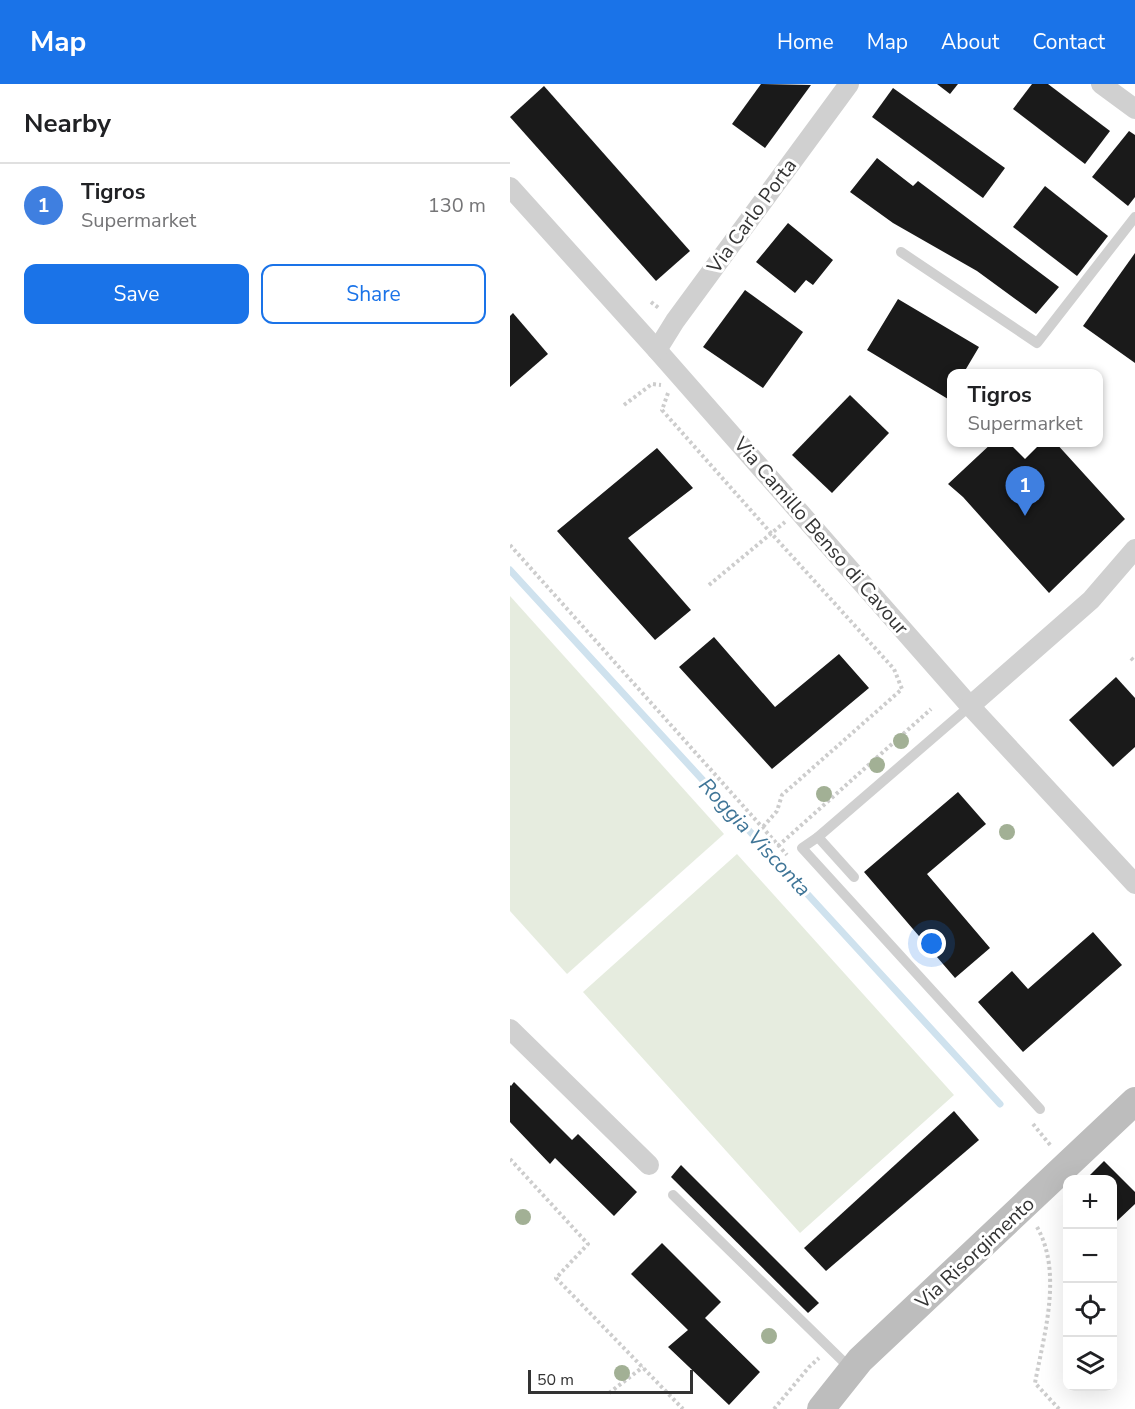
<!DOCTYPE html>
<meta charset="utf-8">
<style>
body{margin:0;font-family:"Nunito Sans",sans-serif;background:#f6f6f6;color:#202124}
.controls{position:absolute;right:18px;bottom:18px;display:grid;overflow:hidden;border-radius:12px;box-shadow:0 6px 24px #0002}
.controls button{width:54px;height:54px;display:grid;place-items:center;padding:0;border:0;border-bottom:2px solid #e0e0e0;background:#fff;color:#202124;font:30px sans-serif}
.scale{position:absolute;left:18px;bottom:15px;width:165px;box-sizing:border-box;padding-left:6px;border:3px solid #333;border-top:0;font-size:16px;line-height:21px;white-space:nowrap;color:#333;-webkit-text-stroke:4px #fff;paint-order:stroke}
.you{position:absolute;left:422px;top:860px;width:21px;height:21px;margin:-15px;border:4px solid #fff;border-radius:50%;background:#1a73e8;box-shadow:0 0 0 9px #1a73e833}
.badge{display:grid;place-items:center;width:39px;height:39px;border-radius:50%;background:#1a73e8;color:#fff;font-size:20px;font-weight:700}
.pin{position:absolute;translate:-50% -50px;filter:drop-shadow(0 2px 3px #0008)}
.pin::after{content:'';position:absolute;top:32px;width:21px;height:18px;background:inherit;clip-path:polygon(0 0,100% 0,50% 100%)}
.popup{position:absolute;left:437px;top:285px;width:156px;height:78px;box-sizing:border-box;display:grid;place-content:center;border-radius:12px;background:#fff;filter:drop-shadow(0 2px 4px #0005);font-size:20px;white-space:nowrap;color:#757577}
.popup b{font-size:22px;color:#202124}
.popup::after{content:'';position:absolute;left:50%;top:100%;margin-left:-12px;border:12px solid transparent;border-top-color:#fff}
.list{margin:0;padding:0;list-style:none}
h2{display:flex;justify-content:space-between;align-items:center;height:78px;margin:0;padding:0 24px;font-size:26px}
h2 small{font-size:20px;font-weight:400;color:#757577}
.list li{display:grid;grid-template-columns:39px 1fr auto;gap:18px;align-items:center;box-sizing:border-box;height:84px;padding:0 24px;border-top:2px solid #e0e0e0}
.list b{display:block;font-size:22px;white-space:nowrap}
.list p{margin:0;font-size:20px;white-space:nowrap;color:#757577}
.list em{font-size:20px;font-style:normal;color:#757577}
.actions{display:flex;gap:12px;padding:18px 24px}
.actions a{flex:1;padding:14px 0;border:2px solid #1a73e8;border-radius:12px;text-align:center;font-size:21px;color:#1a73e8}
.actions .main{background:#1a73e8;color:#fff}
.icon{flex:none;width:33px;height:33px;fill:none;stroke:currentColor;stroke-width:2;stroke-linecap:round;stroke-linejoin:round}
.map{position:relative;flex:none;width:625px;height:1325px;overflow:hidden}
header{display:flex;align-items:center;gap:36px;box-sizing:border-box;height:84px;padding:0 30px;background:#1a73e8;color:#fff}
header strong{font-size:28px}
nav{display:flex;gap:33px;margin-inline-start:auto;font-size:21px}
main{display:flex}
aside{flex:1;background:#fff}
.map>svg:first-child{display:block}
</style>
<header>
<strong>Map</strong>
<nav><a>Home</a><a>Map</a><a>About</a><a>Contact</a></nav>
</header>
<main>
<aside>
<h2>Nearby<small></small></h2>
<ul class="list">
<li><span class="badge" style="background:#3f7fe0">1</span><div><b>Tigros</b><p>Supermarket</p></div><em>130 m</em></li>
</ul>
<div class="actions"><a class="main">Save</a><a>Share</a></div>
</aside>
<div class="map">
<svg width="625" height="1325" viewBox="0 0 625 1325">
<rect width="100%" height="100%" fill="#fff"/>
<!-- green -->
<g fill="#e6ecdf">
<polygon points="0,512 214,750 57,890 0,827"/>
<polygon points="227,770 444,1011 290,1149 73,908"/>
</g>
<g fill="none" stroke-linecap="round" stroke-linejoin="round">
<!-- stream -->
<polyline stroke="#cfe2ee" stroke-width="7" points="0,486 490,1020"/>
</g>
<!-- building -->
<g fill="#1a1a1a">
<polygon points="251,0 301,1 255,64 222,40"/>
<polygon points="427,0 448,0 440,10"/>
<polygon points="522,0 538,0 600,47 575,80 503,25"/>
<polygon points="34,2 180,167 146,197 0,33"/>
<polygon points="383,4 495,84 473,114 362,33"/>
<polygon points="619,47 625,51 625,113 618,122 582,93"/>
<polygon points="367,74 403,102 408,97 549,203 526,230 467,187 383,139 340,108"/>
<polygon points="535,102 598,152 567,192 503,143"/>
<polygon points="278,139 323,176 303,201 296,196 285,209 246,178"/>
<polygon points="625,169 625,279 573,242"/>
<polygon points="235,206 293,248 253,304 193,263"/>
<polygon points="388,215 469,263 453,290 442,290 442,309 438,315 357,266"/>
<polygon points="3,229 38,270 0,303 0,232"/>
<polygon points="340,311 379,349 322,409 282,371"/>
<polygon points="483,358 545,358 615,435 539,509 453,413 438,400"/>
<polygon points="147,364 183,404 118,454 181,526 145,556 47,447"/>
<polygon points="204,553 265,623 329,570 359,604 262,685 169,583"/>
<polygon points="606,593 625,614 625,663 603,683 559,636"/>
<polygon points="448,708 476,740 417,790 480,864 445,894 354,788"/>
<polygon points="583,848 612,881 513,968 468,918 502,887 518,905"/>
<polygon points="4,998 62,1056 68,1050 127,1108 104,1132 45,1074 40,1080 0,1038 0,1001 1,1002"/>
<polygon points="444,1027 469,1056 316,1187 294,1164"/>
<polygon points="594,1077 625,1108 625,1120 607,1137 602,1133 602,1096 575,1096"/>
<polygon points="171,1081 309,1219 298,1229 161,1093"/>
<polygon points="152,1159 211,1218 195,1234 250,1288 219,1321 158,1263 178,1246 121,1190"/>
</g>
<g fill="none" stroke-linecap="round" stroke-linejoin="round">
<!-- path -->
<g stroke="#cdcdcd" stroke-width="4" stroke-dasharray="3 3" stroke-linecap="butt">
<polyline points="141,218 150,225"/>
<polyline points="158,309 152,326 261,449 384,585 392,605 272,711 267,727 252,744"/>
<polyline points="114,321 142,300 151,301"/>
<polyline points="0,461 277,771"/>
<polyline points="199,501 275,438"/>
<polyline points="621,574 625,578"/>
<polyline points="268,762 421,625"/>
<polyline points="523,1040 541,1062"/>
<polyline points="0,1075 78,1160 46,1194 173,1325"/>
<path d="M527 1143C553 1189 534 1250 525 1299L549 1325"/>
<polyline points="99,1309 133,1283"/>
<polyline points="264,1325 299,1283 309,1274"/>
</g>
<!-- lane -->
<g stroke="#d0d0d0" stroke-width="10">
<polyline points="391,168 527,259 625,133"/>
<polyline points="308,753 292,764 530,1025"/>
<polyline points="344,793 308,753 460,622"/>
<polyline points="163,1111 342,1286"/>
</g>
<!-- street -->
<g stroke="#d0d0d0" stroke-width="20">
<polyline points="591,0 625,25"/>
<polyline points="0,103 147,266 460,622 625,800"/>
<polyline points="147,266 165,237 339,0"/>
<polyline points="460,622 581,516 625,465"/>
<polyline points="0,945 139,1081"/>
</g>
<!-- secondary -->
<polyline stroke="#bdbdbd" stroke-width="28" points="311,1325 350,1276 625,1017"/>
</g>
<!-- trees -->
<g fill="#a2b095">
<circle cx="391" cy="657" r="8"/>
<circle cx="367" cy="681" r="8"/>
<circle cx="314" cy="710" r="8"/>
<circle cx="497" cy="748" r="8"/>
<circle cx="13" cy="1133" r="8"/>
<circle cx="259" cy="1252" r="8"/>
<circle cx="112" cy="1289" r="8"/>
</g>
<g text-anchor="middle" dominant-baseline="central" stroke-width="6" stroke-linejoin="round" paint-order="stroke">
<!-- street labels -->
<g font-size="20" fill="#333" stroke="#fff">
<text transform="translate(242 132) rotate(-54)">Via Carlo Porta</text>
<text transform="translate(311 452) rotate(49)">Via Camillo Benso di Cavour</text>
<text transform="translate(465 1169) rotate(-43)">Via Risorgimento</text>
</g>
<!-- water labels -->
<g font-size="21" font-style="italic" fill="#3f7597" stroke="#fff">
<text transform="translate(245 753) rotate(47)">Roggia Visconta</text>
</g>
</g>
</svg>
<div class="controls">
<button>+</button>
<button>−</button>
<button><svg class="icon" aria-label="locate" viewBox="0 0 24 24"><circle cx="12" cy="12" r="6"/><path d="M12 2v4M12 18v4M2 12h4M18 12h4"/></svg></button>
<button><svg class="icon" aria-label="layers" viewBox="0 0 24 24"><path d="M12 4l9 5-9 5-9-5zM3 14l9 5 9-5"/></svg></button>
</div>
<div class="scale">50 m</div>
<div class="you"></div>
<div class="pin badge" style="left:515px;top:432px;background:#3f7fe0">1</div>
<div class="popup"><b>Tigros</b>Supermarket</div>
</div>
</main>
